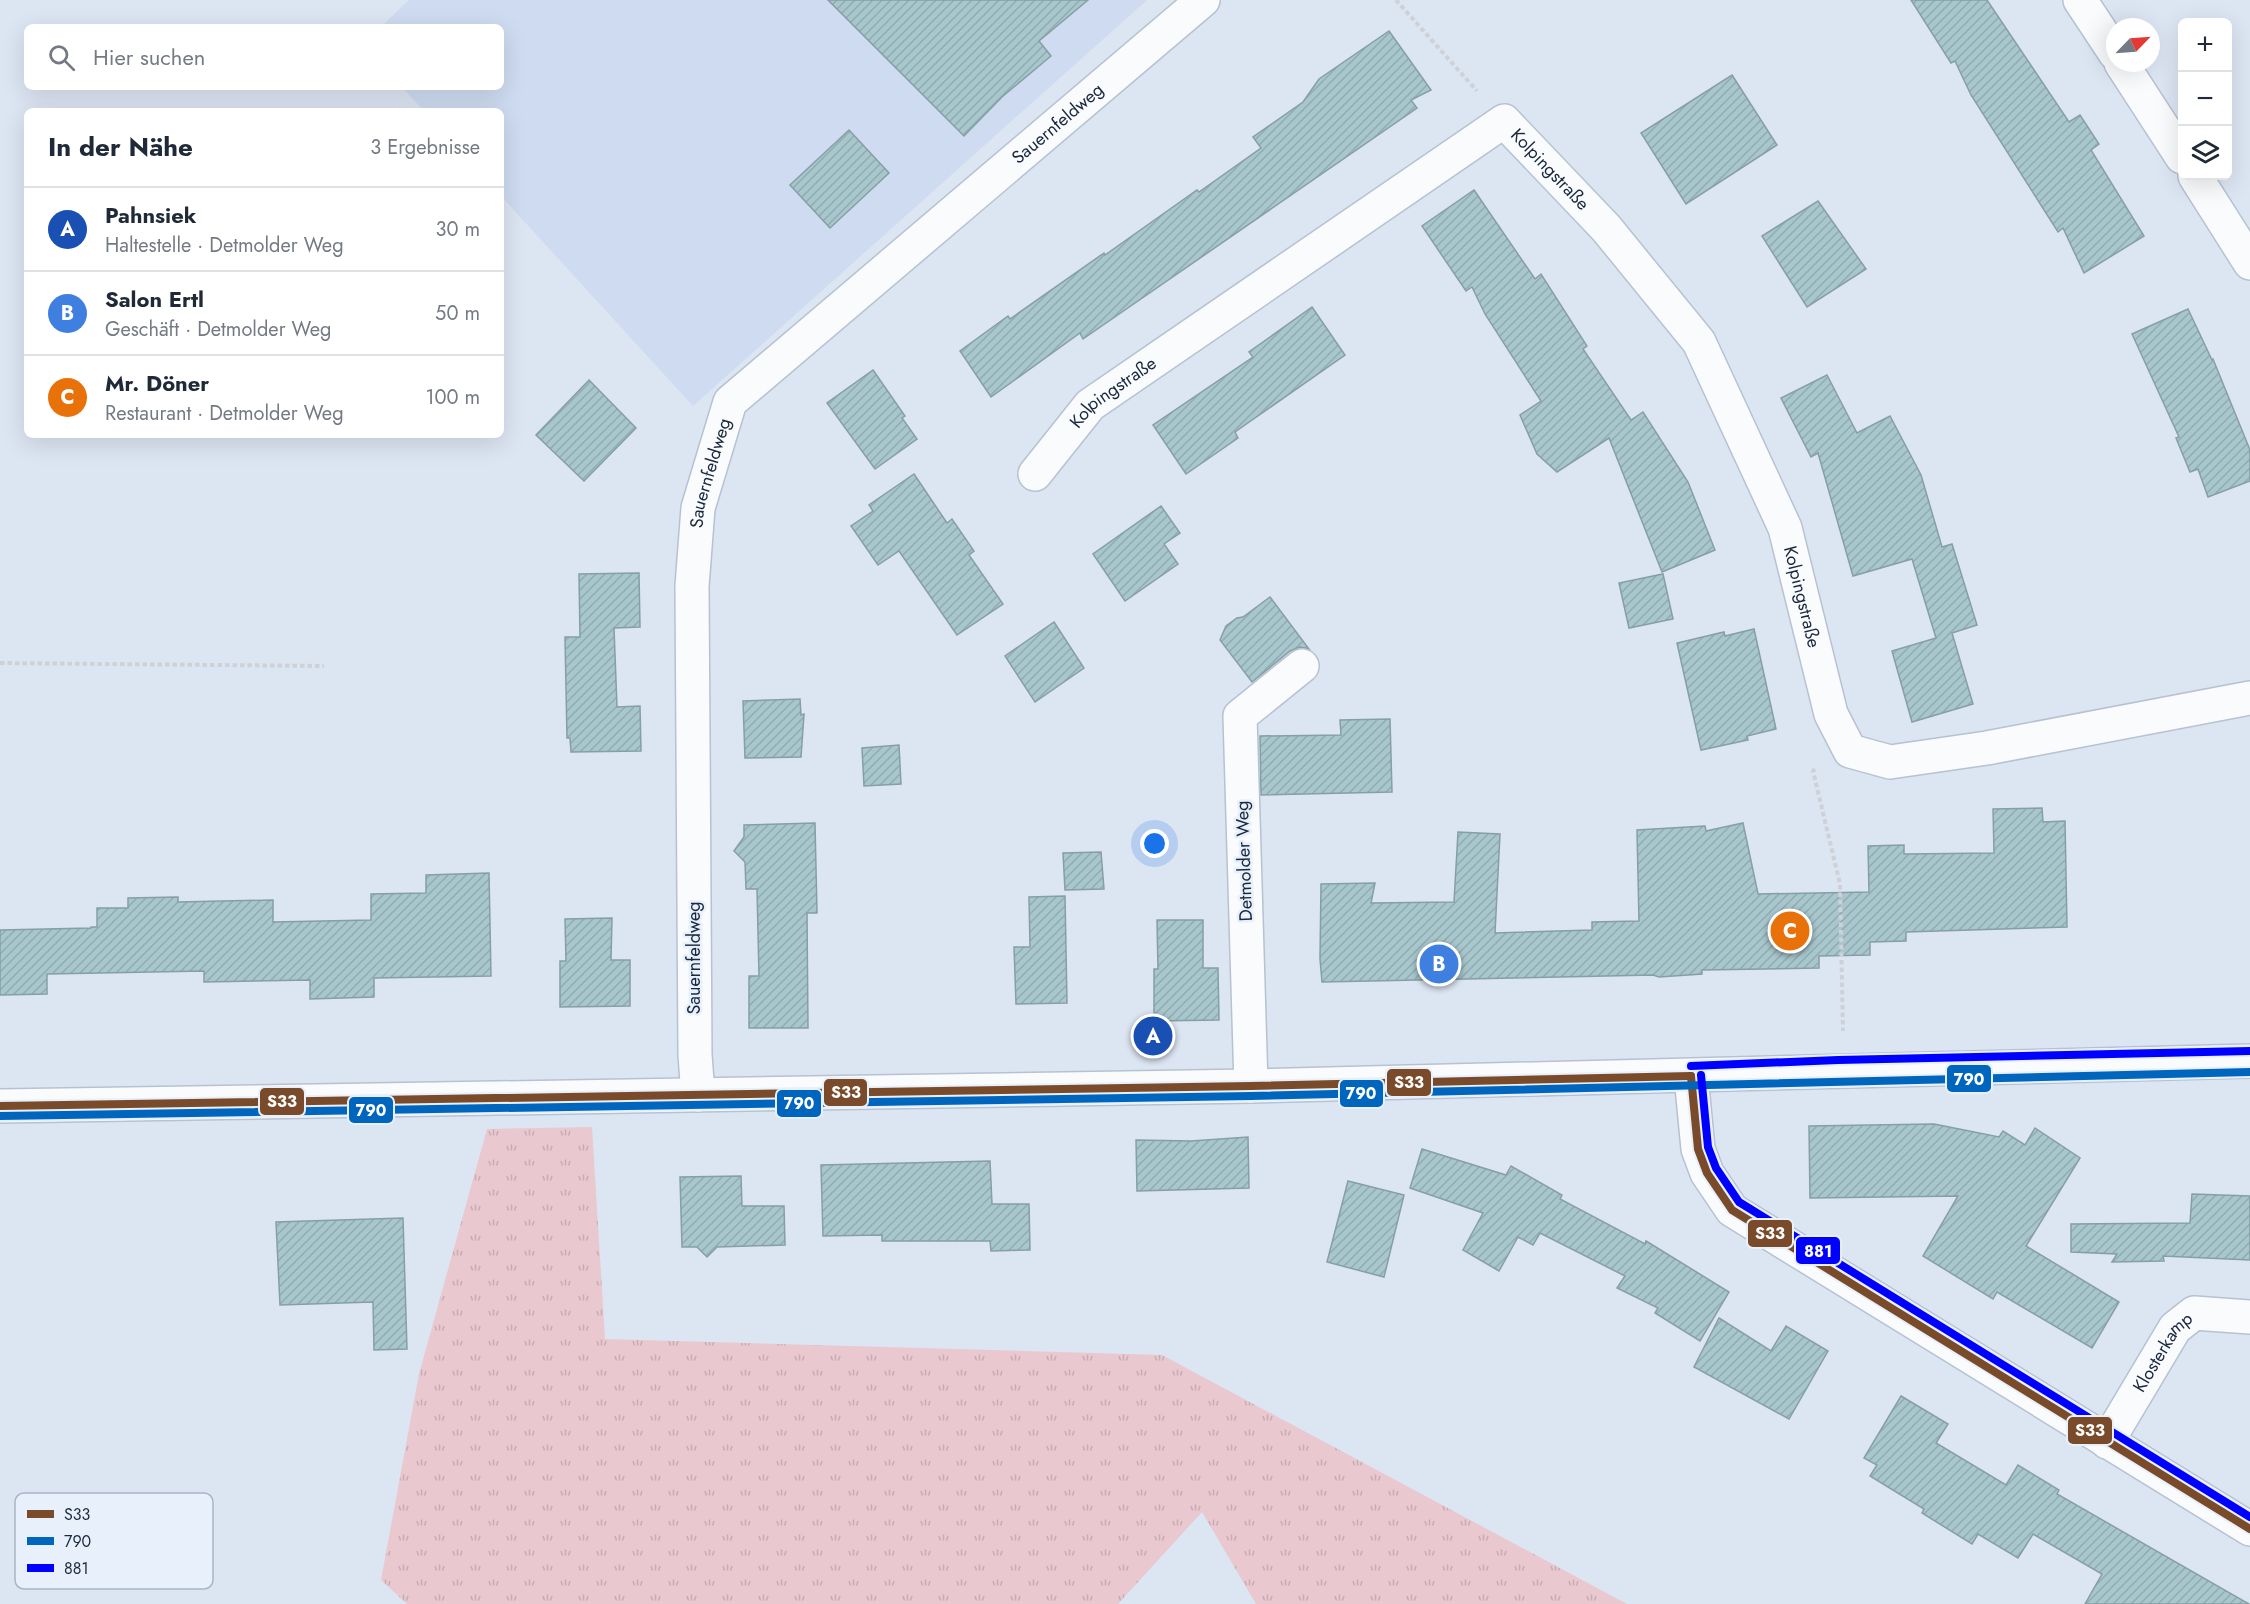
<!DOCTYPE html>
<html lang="de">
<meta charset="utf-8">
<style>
body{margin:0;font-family:Jost,sans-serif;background:#f6f6f7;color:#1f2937}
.controls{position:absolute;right:18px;top:18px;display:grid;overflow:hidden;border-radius:9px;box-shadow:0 6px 24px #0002}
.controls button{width:54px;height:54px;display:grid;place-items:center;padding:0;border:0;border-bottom:2px solid #e0e1e3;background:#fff;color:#1f2937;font:30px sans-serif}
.compass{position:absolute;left:2106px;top:18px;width:54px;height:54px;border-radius:50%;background:#fff;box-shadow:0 6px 24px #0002;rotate:65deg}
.you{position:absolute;left:1155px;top:844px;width:21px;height:21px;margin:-15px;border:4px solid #fff;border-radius:50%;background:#1a73e8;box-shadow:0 0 0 9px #1a73e833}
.badge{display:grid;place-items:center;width:39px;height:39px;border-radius:50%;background:#5d6a7d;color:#fff;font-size:20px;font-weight:700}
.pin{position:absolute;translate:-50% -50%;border:3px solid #fff;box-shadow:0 2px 6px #0006}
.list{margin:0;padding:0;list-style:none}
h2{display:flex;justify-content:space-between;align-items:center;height:78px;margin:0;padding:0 24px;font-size:26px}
h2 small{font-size:20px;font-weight:400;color:#747a83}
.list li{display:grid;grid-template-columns:39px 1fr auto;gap:18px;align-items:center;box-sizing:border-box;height:84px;padding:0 24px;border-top:2px solid #e0e1e3}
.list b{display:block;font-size:22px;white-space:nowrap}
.list p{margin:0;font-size:20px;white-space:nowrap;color:#747a83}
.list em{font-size:20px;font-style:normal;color:#747a83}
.icon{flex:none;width:33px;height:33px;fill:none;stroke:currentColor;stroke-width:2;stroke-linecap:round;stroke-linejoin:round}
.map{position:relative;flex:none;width:2250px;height:1604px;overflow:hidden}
.search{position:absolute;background:#fff;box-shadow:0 6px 24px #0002;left:24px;top:24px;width:480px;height:66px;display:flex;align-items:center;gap:15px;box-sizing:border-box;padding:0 21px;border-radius:9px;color:#747a83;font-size:22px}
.panel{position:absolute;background:#fff;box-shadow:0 6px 24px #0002;left:24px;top:108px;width:480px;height:330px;border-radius:9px}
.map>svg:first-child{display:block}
</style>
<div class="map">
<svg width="2250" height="1604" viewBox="0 0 2250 1604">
<defs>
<pattern id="grass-tufts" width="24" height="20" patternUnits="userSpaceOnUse" patternTransform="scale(1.5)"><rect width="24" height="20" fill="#eac8cf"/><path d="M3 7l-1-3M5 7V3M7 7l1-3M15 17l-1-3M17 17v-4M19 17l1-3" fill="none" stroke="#c8acb3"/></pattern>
<pattern id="building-hatch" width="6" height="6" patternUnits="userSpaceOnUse" patternTransform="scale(1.5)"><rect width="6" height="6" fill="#a8c7cd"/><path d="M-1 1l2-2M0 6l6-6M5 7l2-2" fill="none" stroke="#90abb1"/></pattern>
</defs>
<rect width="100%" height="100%" fill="#dce5f2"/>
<!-- built -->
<polygon fill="#cedbf0" points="409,0 1147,0 693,406 501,196 501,111 424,111 402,87 501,87 501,27 381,27"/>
<!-- grass -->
<polygon fill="url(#grass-tufts)" points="592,1127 605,1339 1162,1355 1627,1604 1256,1604 1202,1512 1118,1604 407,1604 381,1580 419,1374 487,1129"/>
<!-- building -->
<g fill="url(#building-hatch)" stroke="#859fa5" stroke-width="1.5">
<polygon points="828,0 1088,0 1039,41 1051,56 1002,97 964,136"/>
<polygon points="1911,0 1987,0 2069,122 2080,115 2099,144 2091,150 2144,236 2084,273 2063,228 2058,232 1971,95 1955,61 1951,63"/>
<polygon points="1389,31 1431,90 1411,100 1417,108 1083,339 1080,333 991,397 960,351 1008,316 1010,319 1104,253 1105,255 1197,190 1199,192 1261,148 1253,137 1303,102 1319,79"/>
<polygon points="1732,75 1777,145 1686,204 1641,133"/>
<polygon points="849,130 889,173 830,228 790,185"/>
<polygon points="1474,190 1535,279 1541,274 1587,346 1583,349 1631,420 1643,412 1688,482 1715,550 1662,572 1609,438 1557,472 1537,454 1520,415 1541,401 1485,314 1472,287 1466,291 1422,226"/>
<polygon points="1818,201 1866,269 1807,307 1762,236"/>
<polygon points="1312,307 1345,355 1235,432 1238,438 1186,474 1153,425 1253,357 1249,352"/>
<polygon points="2188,309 2212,360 2213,359 2250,450 2250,481 2208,497 2198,469 2190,472 2176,438 2179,437 2132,334"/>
<polygon points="873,370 905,416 902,418 917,439 875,469 827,403"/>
<polygon points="1827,375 1857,433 1890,416 1921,475 1942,547 1952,544 1977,625 1952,633 1973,704 1912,722 1892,651 1936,638 1912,559 1853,576 1818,453 1811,457 1781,398"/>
<polygon points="589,380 636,428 584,481 536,435"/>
<polygon points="914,474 947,523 952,519 974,551 969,555 1003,604 957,635 899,551 878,565 851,526 873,511 869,505"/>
<polygon points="1161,506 1180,533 1164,544 1178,564 1125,601 1093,554"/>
<polygon points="639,573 640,627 614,628 617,707 640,706 641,751 571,752 570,738 567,738 565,637 580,637 579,574"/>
<polygon points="1663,574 1673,619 1629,628 1619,583"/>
<polygon points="1270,597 1309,649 1300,647 1290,651 1252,682 1220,640 1226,626 1237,618 1243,617"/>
<polygon points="1054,622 1084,668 1035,702 1005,656"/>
<polygon points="1754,629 1776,729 1747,736 1748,740 1701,750 1677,643 1724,632 1725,636"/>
<polygon points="800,699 801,715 804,714 801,757 745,758 743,701"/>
<polygon points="1390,719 1392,792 1261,795 1260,736 1341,735 1340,720"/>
<polygon points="899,745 901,784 864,786 862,748"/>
<polygon points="2042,808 2043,822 2065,821 2067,927 1906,932 1906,941 1870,942 1870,955 1819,956 1819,968 1702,970 1702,974 1659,977 1653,975 1322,982 1320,959 1321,884 1375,883 1371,903 1454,902 1458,832 1500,834 1495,933 1592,930 1592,922 1639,921 1637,830 1705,826 1706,831 1743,823 1758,894 1869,892 1868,846 1904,845 1904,854 1994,853 1993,809"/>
<polygon points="815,823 817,913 807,913 808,1028 749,1028 749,976 759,976 757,889 746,889 745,862 734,851 744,837 744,825"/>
<polygon points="1101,852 1104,889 1065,890 1063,853"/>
<polygon points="489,873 491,976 374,978 374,997 310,999 310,980 204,982 204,971 47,974 47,994 0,995 0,930 91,928 91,927 97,927 97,908 128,908 128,898 178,897 178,902 273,900 273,922 371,920 371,894 426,893 426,875"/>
<polygon points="1065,896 1067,1003 1016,1004 1014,947 1030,947 1029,897"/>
<polygon points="612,918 611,960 630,960 630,1006 560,1007 560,961 566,961 565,919"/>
<polygon points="1157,920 1203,920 1203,968 1218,968 1219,1020 1154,1021 1154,969 1158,969"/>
<polygon points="1934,1124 1999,1137 2003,1131 2025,1145 2035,1128 2080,1158 2026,1246 2119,1302 2092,1348 1997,1292 1993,1299 1923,1256 1958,1196 1810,1198 1809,1126"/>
<polygon points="1248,1137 1249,1188 1137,1191 1136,1140 1191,1141"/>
<polygon points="1422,1149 1506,1175 1511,1166 1562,1195 1560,1199 1645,1244 1646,1241 1729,1292 1700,1341 1655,1313 1658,1308 1617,1288 1625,1276 1540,1233 1533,1245 1518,1237 1499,1271 1463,1250 1483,1213 1410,1188"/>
<polygon points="990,1161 992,1204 1029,1204 1030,1250 991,1251 990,1241 882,1241 882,1235 823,1236 821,1165"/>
<polygon points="741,1176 742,1206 784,1206 785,1245 717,1247 707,1257 697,1247 682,1247 680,1177"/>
<polygon points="1348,1181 1404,1195 1384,1277 1327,1262"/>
<polygon points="2192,1194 2250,1196 2250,1260 2163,1256 2164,1261 2112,1262 2117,1254 2071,1252 2071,1224 2190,1223"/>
<polygon points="403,1218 407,1349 374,1350 373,1302 280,1305 276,1222"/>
<polygon points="1719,1318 1771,1351 1786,1326 1828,1351 1789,1419 1694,1367"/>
<polygon points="1901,1396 1948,1424 1936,1443 2006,1485 2018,1465 2059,1490 2057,1494 2249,1604 2085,1604 2102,1574 2033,1534 2018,1558 1978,1534 1972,1544 1922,1513 1924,1509 1870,1476 1877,1465 1864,1458"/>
</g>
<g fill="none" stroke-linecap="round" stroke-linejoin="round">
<!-- minor casing -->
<g stroke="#b6c2d2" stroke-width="36">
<g id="minor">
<polyline points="2080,0 2115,53"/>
<polyline points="2121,63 2182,157"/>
<polyline points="2195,176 2250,263"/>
<path id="s1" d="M1035 474 1090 405 1504 121 1606 228 1699 342 1785 528 1831 714 1850 751 1890 762 1987 748 2250 698"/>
<polyline points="1691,1076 1698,1149 1707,1173 1732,1210 2250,1529"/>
<polyline points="1251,1086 1240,716 1302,666"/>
<path id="s2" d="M698 1095 695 1055 692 586 698 508 730 402 1203 0"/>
<polyline points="0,1106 1251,1086 2250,1061"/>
<path id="s3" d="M2107 1442 2175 1328 2194 1313 2250 1317"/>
</g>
</g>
<!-- path -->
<g stroke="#ced1d7" stroke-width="4" stroke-dasharray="4.5 3" stroke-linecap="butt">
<polyline points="1396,0 1477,91"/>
<polyline points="0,663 324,666"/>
<polyline points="1815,769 1813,771 1840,884 1843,1031"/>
</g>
<!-- minor -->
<use href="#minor" stroke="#fafbfd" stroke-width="33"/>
<!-- bus-1 casing -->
<g stroke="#e8f0fc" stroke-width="12">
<g id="bus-1">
<polyline points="1691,1076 1698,1149 1707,1173 1732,1210 2250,1529"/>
<polyline points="0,1106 1251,1086 1691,1076"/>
</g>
</g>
<!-- bus-2 casing -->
<g stroke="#e8f0fc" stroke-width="12">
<polyline id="bus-2" points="0,1116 1251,1096 2250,1072"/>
</g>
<!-- bus-3 casing -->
<g stroke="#e8f0fc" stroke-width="12">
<g id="bus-3">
<polyline points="1691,1066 1838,1060 2250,1051"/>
<polyline points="1701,1075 1708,1147 1716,1168 1739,1202 2250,1517"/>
</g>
</g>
<!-- bus-1 -->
<use href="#bus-1" stroke="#7a4b2a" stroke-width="8"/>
<!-- bus-2 -->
<use href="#bus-2" stroke="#0065bd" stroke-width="8"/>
<!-- bus-3 -->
<use href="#bus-3" stroke="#00f" stroke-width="8"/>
</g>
<g text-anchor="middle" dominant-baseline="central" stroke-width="5" stroke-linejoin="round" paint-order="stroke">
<!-- street labels -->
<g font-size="18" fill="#19283e" stroke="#e8f0fc">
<text stroke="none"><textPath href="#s2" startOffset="1128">Sauernfeldweg</textPath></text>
<text stroke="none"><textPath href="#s1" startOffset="657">Kolpingstraße</textPath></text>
<text stroke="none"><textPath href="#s1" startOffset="114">Kolpingstraße</textPath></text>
<text stroke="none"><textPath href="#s2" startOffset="624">Sauernfeldweg</textPath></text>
<text stroke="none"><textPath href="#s1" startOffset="1161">Kolpingstraße</textPath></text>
<text transform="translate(1244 861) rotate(-92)">Detmolder Weg</text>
<text transform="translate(694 958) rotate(-90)">Sauernfeldweg</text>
<text stroke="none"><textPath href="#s3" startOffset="106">Klosterkamp</textPath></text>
</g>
</g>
<!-- legend -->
<rect x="15" y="1493" width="198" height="96" rx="9" fill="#e8f0fc" stroke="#aab4c3" stroke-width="1.5"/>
<rect x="27" y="1510" width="27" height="8" fill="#7a4b2a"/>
<rect x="27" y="1537" width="27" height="8" fill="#0065bd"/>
<rect x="27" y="1564" width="27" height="8" fill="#00f"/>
<g font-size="16" fill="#19283e">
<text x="64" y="1520">S33</text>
<text x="64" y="1547">790</text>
<text x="64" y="1574">881</text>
</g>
<g stroke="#e8f0fc" stroke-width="2">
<rect x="1946" y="1064" width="46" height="29" rx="6" fill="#0065bd"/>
<rect x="1386" y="1068" width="46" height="29" rx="6" fill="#7a4b2a"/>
<rect x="823" y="1078" width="45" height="29" rx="6" fill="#7a4b2a"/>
<rect x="1339" y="1079" width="45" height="29" rx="6" fill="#0065bd"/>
<rect x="259" y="1087" width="46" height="29" rx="6" fill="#7a4b2a"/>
<rect x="776" y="1089" width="46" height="29" rx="6" fill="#0065bd"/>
<rect x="348" y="1096" width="46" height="28" rx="6" fill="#0065bd"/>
<rect x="1747" y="1219" width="46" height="29" rx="6" fill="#7a4b2a"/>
<rect x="1795" y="1236" width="46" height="29" rx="6" fill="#00f"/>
<rect x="2067" y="1416" width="46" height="29" rx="6" fill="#7a4b2a"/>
</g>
<g font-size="16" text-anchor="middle" font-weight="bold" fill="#fff">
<text x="1969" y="1085">790</text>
<text x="1409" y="1088">S33</text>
<text x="846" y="1098">S33</text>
<text x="1361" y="1099">790</text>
<text x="282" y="1107">S33</text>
<text x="799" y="1109">790</text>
<text x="371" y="1116">790</text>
<text x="1770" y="1239">S33</text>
<text x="1818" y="1257">881</text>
<text x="2090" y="1436">S33</text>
</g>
</svg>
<div class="controls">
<button>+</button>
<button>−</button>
<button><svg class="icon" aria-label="layers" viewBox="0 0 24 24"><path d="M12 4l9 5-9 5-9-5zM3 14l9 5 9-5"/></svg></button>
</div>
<svg class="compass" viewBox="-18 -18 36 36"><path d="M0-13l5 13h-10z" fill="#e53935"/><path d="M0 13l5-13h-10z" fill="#747a83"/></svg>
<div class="you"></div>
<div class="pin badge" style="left:1153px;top:1036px;background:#1a4fb4">A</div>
<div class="pin badge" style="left:1439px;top:964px;background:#3f7fe0">B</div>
<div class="pin badge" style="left:1790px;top:931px;background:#e8710a">C</div>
<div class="search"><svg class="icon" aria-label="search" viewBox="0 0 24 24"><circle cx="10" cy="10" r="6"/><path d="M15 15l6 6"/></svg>Hier suchen</div>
<section class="panel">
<h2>In der Nähe<small>3 Ergebnisse</small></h2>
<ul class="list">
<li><span class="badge" style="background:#1a4fb4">A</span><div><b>Pahnsiek</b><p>Haltestelle · Detmolder Weg</p></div><em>30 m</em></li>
<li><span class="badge" style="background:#3f7fe0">B</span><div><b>Salon Ertl</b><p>Geschäft · Detmolder Weg</p></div><em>50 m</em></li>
<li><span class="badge" style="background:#e8710a">C</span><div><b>Mr. Döner</b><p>Restaurant · Detmolder Weg</p></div><em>100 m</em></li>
</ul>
</section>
</div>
